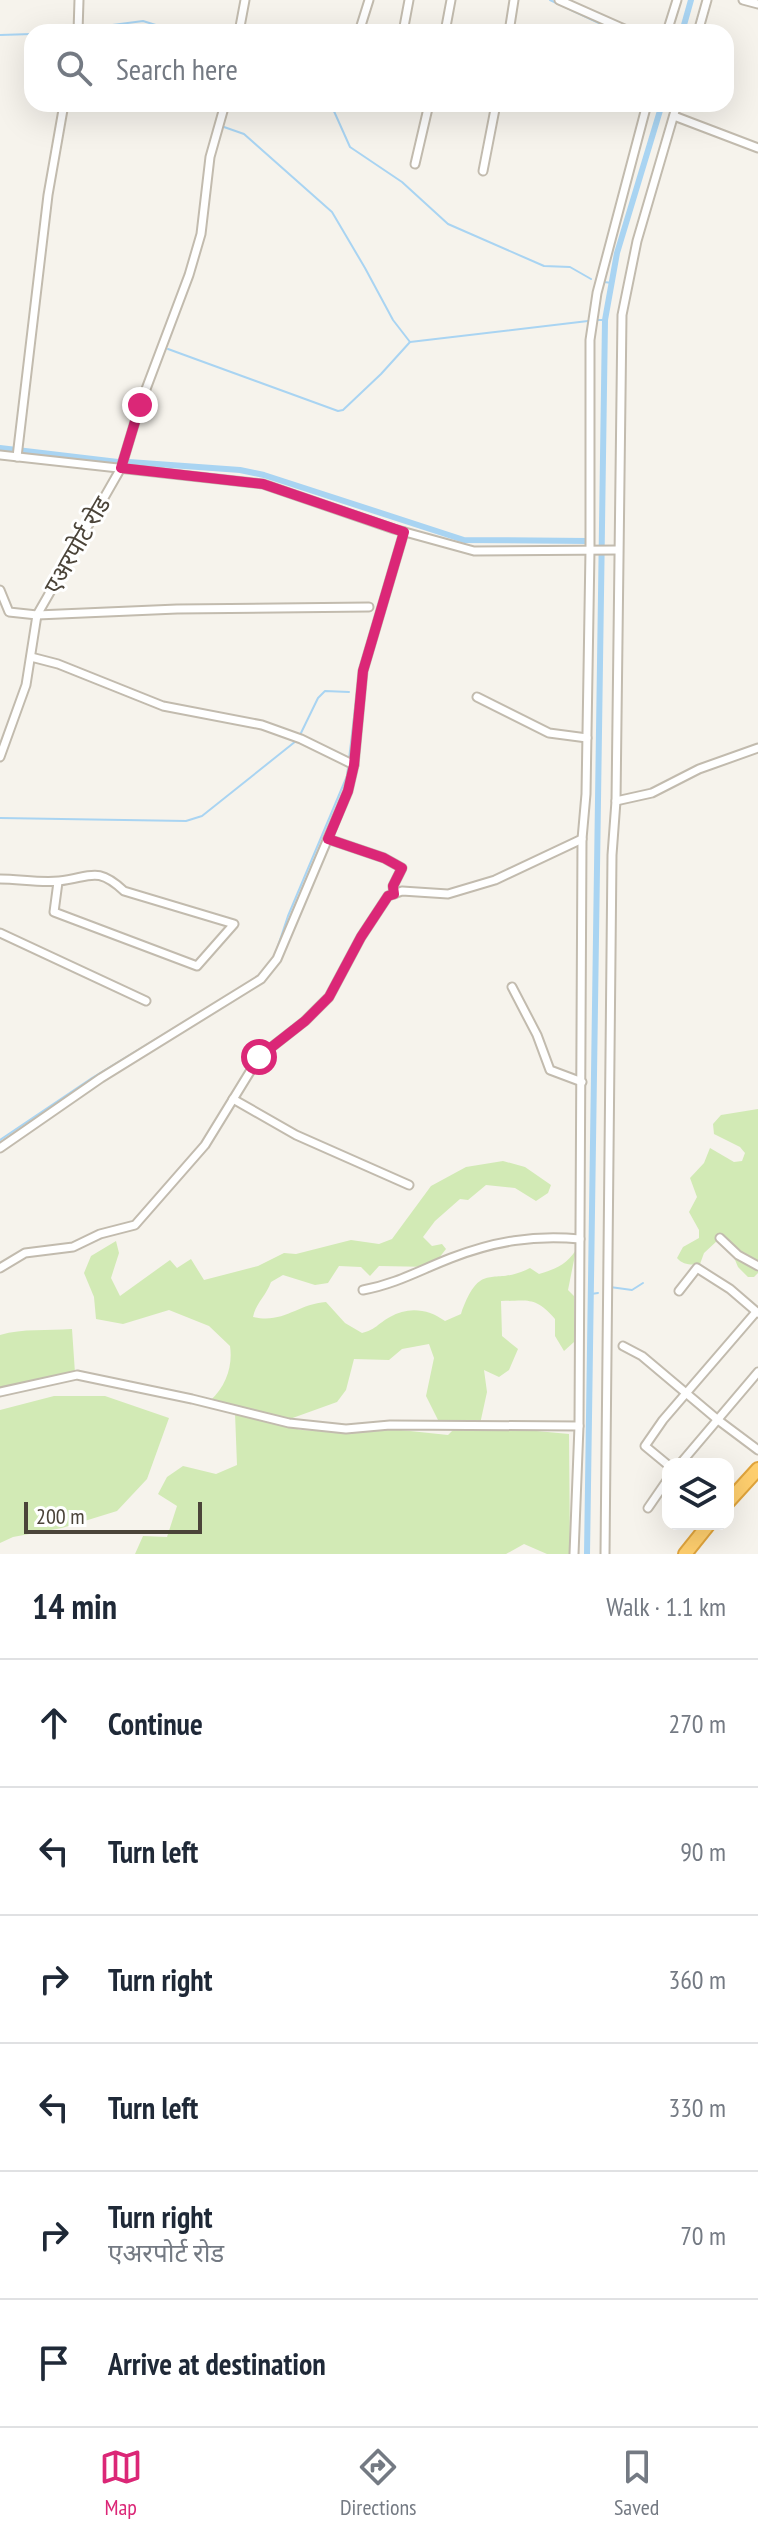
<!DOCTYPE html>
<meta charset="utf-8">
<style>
body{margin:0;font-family:"PT Sans Narrow","Noto Sans Devanagari",sans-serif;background:#f2f2f3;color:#1f2937}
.controls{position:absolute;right:24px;bottom:24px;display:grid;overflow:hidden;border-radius:16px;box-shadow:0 8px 32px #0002}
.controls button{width:72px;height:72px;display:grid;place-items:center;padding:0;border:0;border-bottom:2px solid #e0e1e3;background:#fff;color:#1f2937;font:40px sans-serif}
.scale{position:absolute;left:24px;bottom:20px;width:178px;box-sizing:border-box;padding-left:8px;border:4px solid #4b4439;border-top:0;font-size:22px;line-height:28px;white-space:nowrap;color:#4b4439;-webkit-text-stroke:6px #fff;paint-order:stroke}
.stop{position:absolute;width:24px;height:24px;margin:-18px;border:6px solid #db2777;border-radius:50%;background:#fff}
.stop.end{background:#db2777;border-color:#fff;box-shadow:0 2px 8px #0008}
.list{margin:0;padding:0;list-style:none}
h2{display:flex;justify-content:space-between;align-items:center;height:104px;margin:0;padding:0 32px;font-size:34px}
h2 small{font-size:26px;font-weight:400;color:#747a83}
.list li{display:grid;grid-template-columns:52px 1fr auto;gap:24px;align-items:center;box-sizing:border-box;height:128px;padding:0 32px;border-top:2px solid #e0e1e3}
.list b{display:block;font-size:30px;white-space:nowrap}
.list p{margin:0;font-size:26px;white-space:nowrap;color:#747a83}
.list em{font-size:26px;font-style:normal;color:#747a83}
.icon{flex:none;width:44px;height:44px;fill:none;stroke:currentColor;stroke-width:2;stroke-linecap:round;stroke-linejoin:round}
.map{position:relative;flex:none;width:758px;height:1554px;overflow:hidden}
.search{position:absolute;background:#fff;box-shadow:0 8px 32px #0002;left:24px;right:24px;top:24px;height:88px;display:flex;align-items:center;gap:20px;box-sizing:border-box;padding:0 28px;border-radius:24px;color:#747a83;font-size:30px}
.sheet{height:872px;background:#fff}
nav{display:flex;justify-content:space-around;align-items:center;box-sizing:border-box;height:112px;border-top:2px solid #e0e1e3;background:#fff;font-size:22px;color:#747a83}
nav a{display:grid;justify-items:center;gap:4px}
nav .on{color:#db2777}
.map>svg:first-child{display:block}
</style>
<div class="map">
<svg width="758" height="1554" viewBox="0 0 758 1554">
<rect width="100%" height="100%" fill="#f6f3ec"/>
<!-- green -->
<g fill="#d2eab5">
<path d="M758 1109V1273L754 1277H748L738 1267 730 1248 729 1252 718 1240 704 1253 700 1264C691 1265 683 1265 677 1258L683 1247 699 1238V1230L689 1212 697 1197 690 1178 704 1163 710 1148 734 1162 742 1161 745 1153 740 1147 714 1134 713 1124 721 1115Z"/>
<path d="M503 1161 525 1167 551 1185 548 1193 536 1201 515 1188 486 1185 468 1200 460 1199 435 1221 423 1237 432 1246 442 1244 446 1249 432 1267 379 1266 370 1276 361 1267 339 1266 328 1283 315 1285 283 1275 271 1282C266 1296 256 1303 253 1317 284 1324 297 1304 326 1302L345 1323 362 1333C377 1329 377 1324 390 1317 408 1306 429 1309 445 1321L461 1314C481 1258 492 1288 530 1268L539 1274C556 1269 566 1265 576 1250L568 1290 574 1296V1342L564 1351 555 1336V1319C535 1296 528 1301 501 1301L502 1336 518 1349 509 1370 499 1377 484 1370 487 1392 480 1424 439 1422 426 1396 434 1358 429 1344 402 1349 389 1360 354 1359 346 1390 337 1402 287 1420 211 1400C226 1386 233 1366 230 1346L209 1326 169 1310 123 1324 96 1319 94 1297 84 1273 91 1256 116 1241 119 1253 111 1278 120 1296 170 1260 177 1268 191 1259 204 1280 258 1266 284 1253 296 1254 351 1240 379 1244 392 1239 431 1186 466 1167Z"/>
<path d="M72 1329 75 1373 0 1388V1335C23 1328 48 1331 72 1329Z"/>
<polygon points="54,1396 105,1396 169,1418 147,1479 117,1511 62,1528 13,1537 0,1543 0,1410"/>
<polygon points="235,1413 301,1430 345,1432 391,1429 448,1435 454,1429 526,1430 569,1434 570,1554 547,1554 524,1544 506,1554 135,1554 143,1536 167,1537 177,1506 158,1494 167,1477 183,1466 216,1474 237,1465"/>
</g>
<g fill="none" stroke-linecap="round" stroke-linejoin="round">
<!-- stream -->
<g stroke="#a9d4f2" stroke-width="2">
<polyline points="550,0 618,32"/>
<polyline points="82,29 143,21 178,32"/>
<polyline points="61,32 76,30"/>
<polyline points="0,35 32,34"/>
<polyline points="324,104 333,109 350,147 402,182 448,224 544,266 570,267 591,279"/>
<polyline points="224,127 244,134 332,212 365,268 393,320 410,342 588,321"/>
<polyline points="604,282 612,283"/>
<polyline points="597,320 605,320"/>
<polyline points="168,349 338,411 343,410 381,374 410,342"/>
<polyline points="300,735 318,698 325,691 349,692"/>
<polyline points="0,818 186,821 202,816 296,741"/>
<polyline points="275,955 288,916 347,776 360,667 399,538"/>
<polyline points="0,1140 92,1078 212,1005"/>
<polyline points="610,1287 632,1290 643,1283"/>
<polyline points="591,1294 598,1293"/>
</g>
<!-- canal -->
<g stroke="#a9d4f2" stroke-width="6">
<polyline points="682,32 691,0"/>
<polyline points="0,448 118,462"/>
<polyline points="129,462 240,470 264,475 464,540 587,541"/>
<polyline points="587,1554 605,320 617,253 662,104"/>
</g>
<!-- street casing -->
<g stroke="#c2bbae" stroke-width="11">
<g id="street">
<polyline points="559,0 631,32"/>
<polyline points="743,0 758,4"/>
<polyline points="78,32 79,0"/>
<polyline points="239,32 245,0"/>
<polyline points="359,32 369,0"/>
<polyline points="403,32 409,0"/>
<polyline points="445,32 451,0"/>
<polyline points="509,32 514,0"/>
<polyline points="667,32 677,0"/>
<polyline points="698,32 707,0"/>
<polyline points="674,116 758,148"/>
<polyline points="415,164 429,104"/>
<polyline points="483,171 496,104"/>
<polyline points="0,455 263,484 394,529 474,551 618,550"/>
<polyline points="17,457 48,195 64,104"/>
<polyline points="0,590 9,612 37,615 177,609 369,607"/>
<polyline points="31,657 58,664 163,706 262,725 301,739 354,765"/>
<polyline points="477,697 549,733 587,738"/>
<polyline points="0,757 26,685 37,615 121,468 140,405 189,275 201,234 210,157 225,104"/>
<polyline points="616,801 652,793 699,769 758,748"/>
<polyline points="328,839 384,858 402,868 393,886 394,894"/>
<path d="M0 879C19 879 40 883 59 881 90 878 96 865 124 891L234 924 197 966 54 912 58 882"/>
<polyline points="0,933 146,1001"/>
<polyline points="512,987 537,1035 550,1070 582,1082"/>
<polyline points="233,1099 296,1135 409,1185"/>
<polyline points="0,1148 101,1078 261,979 277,959 348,791 354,765 363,671 404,532"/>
<polyline points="720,1238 738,1255 758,1266"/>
<polyline points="0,1268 25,1253 73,1247 100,1234 135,1225 205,1145 259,1057 305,1021 329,997 361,937 388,896 402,891 448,894 495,880 582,839"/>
<path d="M363 1290C396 1284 420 1270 451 1258 495 1241 533 1235 580 1239"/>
<polyline points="679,1291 697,1268 730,1289 758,1313"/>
<polyline points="623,1346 642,1356 718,1420 758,1450"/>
<polyline points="0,1392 77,1375 192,1399 289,1423 346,1429 390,1425 579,1426"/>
<polyline points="680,1464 758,1372"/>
<polyline points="668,1465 645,1446 663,1420 756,1312"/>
<polyline points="648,1508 668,1479"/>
<polyline points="574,1554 579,1426 582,839 586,794 590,550 590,340 597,293 647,104"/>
<polyline points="605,1554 612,855 616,801 622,315 637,241 677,104"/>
</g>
</g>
<!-- highway casing -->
<g stroke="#e0a43c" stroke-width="16">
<g id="highway">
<polyline points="728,1502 758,1469"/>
<polyline points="685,1554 709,1524"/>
</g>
</g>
<!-- street -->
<use href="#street" stroke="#fff" stroke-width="7"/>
<!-- highway -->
<use href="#highway" stroke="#ffcf6e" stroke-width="12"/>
</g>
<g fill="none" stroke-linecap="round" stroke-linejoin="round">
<!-- route -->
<polyline stroke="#db2777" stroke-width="10" points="140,405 121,468 263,484 404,532 363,671 354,765 348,791 328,839 384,858 402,868 393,886 394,894 388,896 361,937 329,997 305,1021 259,1057"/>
</g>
<g text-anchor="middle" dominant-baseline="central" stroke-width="6" stroke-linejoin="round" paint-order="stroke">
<!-- street labels -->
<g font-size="24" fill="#4b4439" stroke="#fff">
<text transform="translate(77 545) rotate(-60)">एअरपोर्ट रोड</text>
</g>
</g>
</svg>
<div class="controls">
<button><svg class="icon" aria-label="layers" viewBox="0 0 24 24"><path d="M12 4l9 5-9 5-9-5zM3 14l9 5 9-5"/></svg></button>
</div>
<div class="scale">200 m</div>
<div class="stop" style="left:259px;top:1057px"></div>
<div class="stop end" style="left:140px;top:405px"></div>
<div class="search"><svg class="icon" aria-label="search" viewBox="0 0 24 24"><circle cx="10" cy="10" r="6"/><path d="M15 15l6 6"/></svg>Search here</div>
</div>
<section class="sheet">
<h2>14 min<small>Walk · 1.1 km</small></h2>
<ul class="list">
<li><svg class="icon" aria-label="ahead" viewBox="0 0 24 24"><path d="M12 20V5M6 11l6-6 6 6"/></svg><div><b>Continue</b></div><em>270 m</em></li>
<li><svg class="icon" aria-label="left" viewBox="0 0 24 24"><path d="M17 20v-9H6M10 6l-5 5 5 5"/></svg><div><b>Turn left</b></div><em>90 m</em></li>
<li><svg class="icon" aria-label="right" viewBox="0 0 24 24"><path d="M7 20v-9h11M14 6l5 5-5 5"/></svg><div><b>Turn right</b></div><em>360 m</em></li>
<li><svg class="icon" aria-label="left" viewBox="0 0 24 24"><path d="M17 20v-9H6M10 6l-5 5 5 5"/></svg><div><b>Turn left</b></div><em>330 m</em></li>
<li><svg class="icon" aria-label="right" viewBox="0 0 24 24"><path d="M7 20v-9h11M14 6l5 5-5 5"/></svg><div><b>Turn right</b><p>एअरपोर्ट रोड</p></div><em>70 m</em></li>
<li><svg class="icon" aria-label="arrive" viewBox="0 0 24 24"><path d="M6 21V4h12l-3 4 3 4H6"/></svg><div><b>Arrive at destination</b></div></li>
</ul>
</section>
<nav>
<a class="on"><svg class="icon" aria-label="map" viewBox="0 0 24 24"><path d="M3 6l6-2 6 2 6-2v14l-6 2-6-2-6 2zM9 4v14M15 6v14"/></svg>Map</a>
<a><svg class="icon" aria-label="directions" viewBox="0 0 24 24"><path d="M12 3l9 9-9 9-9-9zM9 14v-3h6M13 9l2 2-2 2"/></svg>Directions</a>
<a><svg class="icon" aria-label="saved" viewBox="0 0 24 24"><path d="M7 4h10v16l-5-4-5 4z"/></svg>Saved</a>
</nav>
